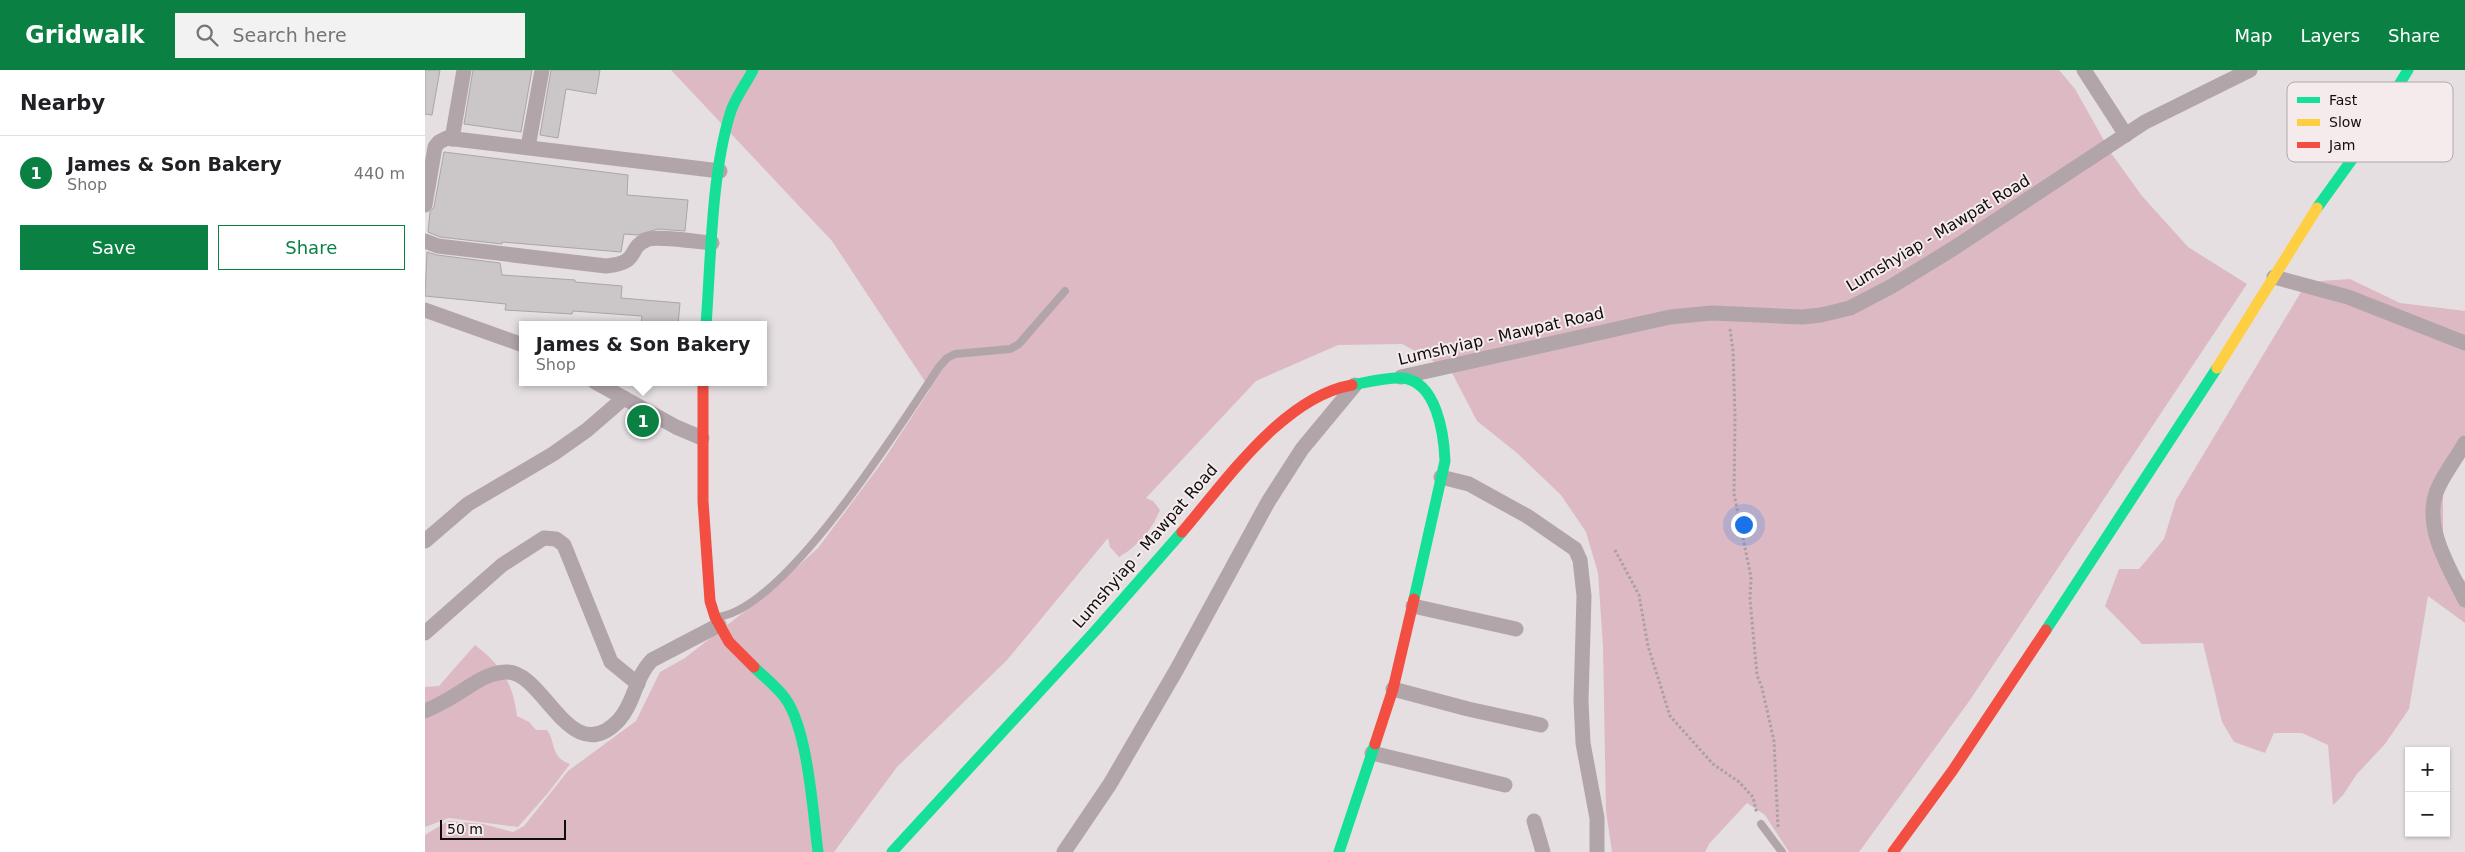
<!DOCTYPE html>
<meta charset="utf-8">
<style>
body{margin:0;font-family:"DejaVu Sans",sans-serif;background:#f2f2f2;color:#202124}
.controls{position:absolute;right:15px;bottom:15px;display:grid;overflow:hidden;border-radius:0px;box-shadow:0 1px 4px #0004}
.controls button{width:45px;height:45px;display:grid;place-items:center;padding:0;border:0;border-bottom:1px solid #e0e0e0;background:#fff;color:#202124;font:25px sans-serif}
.scale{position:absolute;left:15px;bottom:12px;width:126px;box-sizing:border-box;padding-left:5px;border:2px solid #100d0d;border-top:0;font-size:14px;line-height:18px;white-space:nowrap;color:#100d0d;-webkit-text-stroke:4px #f5ebed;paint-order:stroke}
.you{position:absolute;left:1318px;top:454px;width:18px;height:18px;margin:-12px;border:4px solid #fff;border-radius:50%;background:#1a73e8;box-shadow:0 0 0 8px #1a73e833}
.badge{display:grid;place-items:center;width:32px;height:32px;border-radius:50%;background:#0b8043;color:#fff;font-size:16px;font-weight:700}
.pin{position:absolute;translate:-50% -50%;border:2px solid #fff;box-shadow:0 1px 5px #0006}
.popup{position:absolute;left:94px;top:251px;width:248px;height:65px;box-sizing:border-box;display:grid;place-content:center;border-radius:0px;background:#fff;filter:drop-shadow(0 1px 4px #0005);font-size:16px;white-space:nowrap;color:#757577}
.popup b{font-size:19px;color:#202124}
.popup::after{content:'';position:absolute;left:50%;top:100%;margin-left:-10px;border:10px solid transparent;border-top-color:#fff}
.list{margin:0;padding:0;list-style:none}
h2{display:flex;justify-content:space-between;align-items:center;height:65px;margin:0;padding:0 20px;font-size:21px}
h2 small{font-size:16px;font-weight:400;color:#757577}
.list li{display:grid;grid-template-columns:32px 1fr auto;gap:15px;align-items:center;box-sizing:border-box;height:75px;padding:0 20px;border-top:1px solid #e0e0e0}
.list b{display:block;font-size:19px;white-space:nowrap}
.list p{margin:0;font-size:16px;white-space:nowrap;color:#757577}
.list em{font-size:16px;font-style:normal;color:#757577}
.actions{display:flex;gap:10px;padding:15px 20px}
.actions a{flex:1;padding:11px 0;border:1px solid #0b8043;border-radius:0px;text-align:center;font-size:18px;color:#0b8043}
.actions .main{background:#0b8043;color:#fff}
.icon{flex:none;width:28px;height:28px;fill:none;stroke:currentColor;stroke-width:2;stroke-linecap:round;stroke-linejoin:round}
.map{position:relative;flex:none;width:2040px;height:782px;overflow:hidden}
header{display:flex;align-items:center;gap:30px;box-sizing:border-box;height:70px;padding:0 25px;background:#0b8043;color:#fff}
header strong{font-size:24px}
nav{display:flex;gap:28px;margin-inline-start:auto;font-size:18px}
.search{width:350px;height:45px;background:#f2f2f2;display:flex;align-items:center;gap:12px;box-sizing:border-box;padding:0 18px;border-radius:0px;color:#757577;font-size:19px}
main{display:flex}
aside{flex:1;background:#fff}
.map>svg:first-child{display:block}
</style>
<header>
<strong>Gridwalk</strong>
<div class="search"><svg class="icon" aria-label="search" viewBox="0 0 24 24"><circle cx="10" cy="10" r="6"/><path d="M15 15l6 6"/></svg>Search here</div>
<nav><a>Map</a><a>Layers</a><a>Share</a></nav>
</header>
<main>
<aside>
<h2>Nearby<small></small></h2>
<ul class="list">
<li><span class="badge">1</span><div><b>James &amp; Son Bakery</b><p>Shop</p></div><em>440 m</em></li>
</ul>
<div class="actions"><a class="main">Save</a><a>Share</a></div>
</aside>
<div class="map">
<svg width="2040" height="782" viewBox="0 0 2040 782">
<rect width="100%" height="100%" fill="#e5dfe1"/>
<!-- green -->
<g fill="#ddb9c3">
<path d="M246 0H1634L1650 19 1686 83 1717 126 1763 177 1822 214 1545 630 1434 782H1364L1340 745 1322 733 1284 774 1280 782H1187L1181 741 1178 576 1173 503 1161 462 1136 425 1092 383 1052 351 1026 301 977 274 913 275 831 311 721 428 728 431 735 440C727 460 713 476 694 487L685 477 683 468 582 590 472 697 409 782H0V765L23 751 58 754 88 762 99 756 143 701 211 651 235 602 260 588 342 524 393 478 458 391 505 319 407 171Z"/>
<polygon points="1925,209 1975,233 2040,241 2040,364 2018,420 2018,464 2030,499 2040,511 2040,553 2003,526 1984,639 1960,674 1932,704 1918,725 1908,735 1903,675 1877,663 1849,663 1840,683 1809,672 1797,652 1778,573 1717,574 1680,536 1694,499 1714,499 1739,469 1751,430 1882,212"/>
<path d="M50 575C76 595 88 613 92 646L104 652 111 660H122C131 672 125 687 145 694L123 723 93 757 24 748 0 757V617L14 616Z"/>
</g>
<!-- building -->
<g fill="#cbc6c8" stroke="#aaa5a7">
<polygon points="0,0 15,0 7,45 0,44"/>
<polygon points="48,0 107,0 96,62 39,54"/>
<polygon points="126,0 175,0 171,24 141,19 133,68 115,65"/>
<polygon points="19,82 203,105 202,125 263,130 260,161 233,159 212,165 199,164 196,182 77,172 77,174 15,167 3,162 5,142 9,137"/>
<polygon points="2,182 12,185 75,193 77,205 150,210 150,212 197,216 196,228 255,233 253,255 216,255 217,246 148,241 147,244 80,240 81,234 0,226"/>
</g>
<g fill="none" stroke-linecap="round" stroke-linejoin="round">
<!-- path -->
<g stroke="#aaa0a3" stroke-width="3" stroke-dasharray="2.5 2.5" stroke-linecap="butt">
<polyline points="1305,259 1308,280 1310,347 1309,424 1326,507 1325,529 1332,605 1337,618 1349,671 1353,757"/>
<polyline points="1190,480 1214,525 1223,576 1245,646 1288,694 1314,712 1328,727 1332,744"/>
</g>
<!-- lane -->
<g stroke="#b2a5a9" stroke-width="8">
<path d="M292 547C359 541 476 354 514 297L522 288 530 284 585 279 594 274 640 221"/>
<polyline points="1336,754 1357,782"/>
</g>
<!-- street -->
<g stroke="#b2a5a9" stroke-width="15">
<polyline points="1659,0 1701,65"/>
<polyline points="27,69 39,0"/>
<polyline points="103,77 117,0"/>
<polyline points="0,135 10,77 14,72 22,68 295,101"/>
<path d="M0 171 13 176 181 196C216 193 202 178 221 170 230 165 274 172 287 173"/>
<polyline points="1849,207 1923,227 2040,273"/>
<polyline points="0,240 98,275"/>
<polyline points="976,307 1245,247 1287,243 1377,247 1396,245 1425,238 1467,216 1529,178 1720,52 1825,0"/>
<polyline points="170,312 251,357 277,368"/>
<path d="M2040 373C2031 389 2017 406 2011 423 1999 459 2025 499 2040 530"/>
<polyline points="1016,407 1044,414 1102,446 1150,479 1155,490 1159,526 1156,631 1158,673 1172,748 1172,782"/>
<polyline points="0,471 43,434 128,384 162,360 199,328"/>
<polyline points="988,536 1091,559"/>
<polyline points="0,563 77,495 119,468 131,469 139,475 186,592 213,614"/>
<polyline points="968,619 1043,639 1116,655"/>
<path d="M0 641C9 637 19 632 27 627 45 617 59 603 81 602 119 600 145 702 194 650 210 632 210 607 227 590L294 555"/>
<polyline points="947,683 1080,715"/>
<polyline points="1109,751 1118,782"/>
<polyline points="639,782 685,714 752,599 843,432 877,379 930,315"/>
</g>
<!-- fast -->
<g stroke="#16e098" stroke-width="11">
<polyline points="1892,138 1936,77 1983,0"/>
<path d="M281 255C286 190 286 106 305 44 309 29 321 14 328 0"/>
<path d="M927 315C943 312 961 307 977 308 1012 311 1019 365 1020 391L989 529"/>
<polyline points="1621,560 1792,298"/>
<path d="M329 597C339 607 352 617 360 628 383 659 388 743 393 782"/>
<polyline points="467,782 671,560 757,462"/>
<polyline points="914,782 950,674"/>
</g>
<!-- slow -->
<polyline stroke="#ffcf43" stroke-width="11" points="1792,298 1892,138"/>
<!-- jam -->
<g stroke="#f24e42" stroke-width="11">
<polyline points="278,312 278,431 285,531 290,547 304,572 329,597"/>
<path d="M757 462C801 411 858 327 927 315"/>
<polyline points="950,674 968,619 989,529"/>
<polyline points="1468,782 1528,700 1621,560"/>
</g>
</g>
<g text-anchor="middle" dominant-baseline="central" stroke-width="4" stroke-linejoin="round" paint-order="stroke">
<!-- street labels -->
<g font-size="16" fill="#100d0d" stroke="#f5ebed">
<text transform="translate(1513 163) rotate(-31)">Lumshyiap - Mawpat Road</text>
<text transform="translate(1076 266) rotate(-13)">Lumshyiap - Mawpat Road</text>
<text transform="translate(720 476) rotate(-49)">Lumshyiap - Mawpat Road</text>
</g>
</g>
<!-- legend -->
<rect x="1862" y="12" width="166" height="80" rx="8" fill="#f5ebed" stroke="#b0a8aa" stroke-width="1"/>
<rect x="1872" y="27" width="23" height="6" fill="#16e098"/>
<rect x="1872" y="49" width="23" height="7" fill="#ffcf43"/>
<rect x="1872" y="72" width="23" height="6" fill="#f24e42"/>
<g font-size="14" fill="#100d0d">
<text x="1904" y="35">Fast</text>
<text x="1904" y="57">Slow</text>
<text x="1904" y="80">Jam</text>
</g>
</svg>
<div class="controls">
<button>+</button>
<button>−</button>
</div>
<div class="scale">50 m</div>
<div class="you"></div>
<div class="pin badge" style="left:218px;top:351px">1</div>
<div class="popup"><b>James &amp; Son Bakery</b>Shop</div>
</div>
</main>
